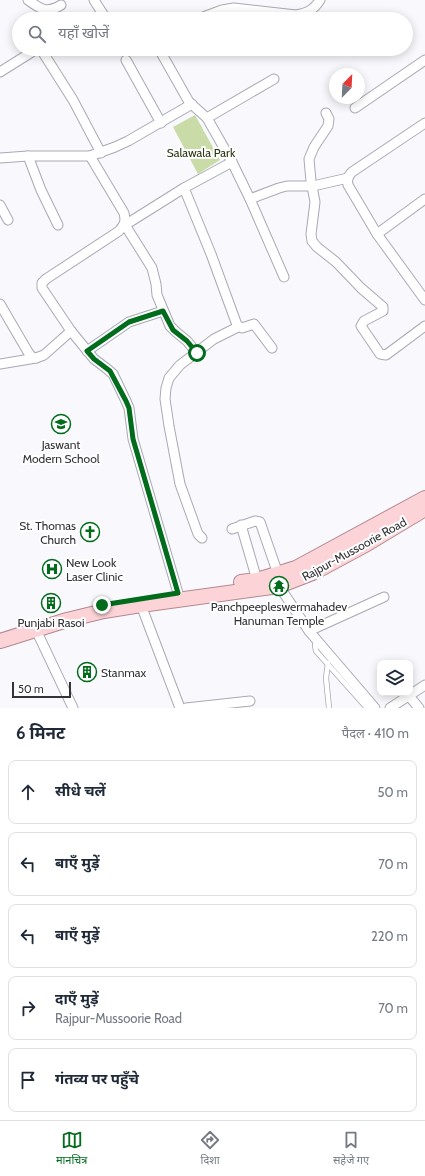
<!DOCTYPE html>
<html lang="hi">
<meta charset="utf-8">
<style>
body{margin:0;font-family:Cabin,"Noto Sans Devanagari",sans-serif;background:#f2f2f3;color:#1f2937}
.controls{position:absolute;right:12px;bottom:12px;display:grid;overflow:hidden;border-radius:8px;box-shadow:0 2px 10px #0003}
.controls button{width:36px;height:36px;display:grid;place-items:center;padding:0;border:0;border-bottom:1px solid #e0e1e3;background:#fff;color:#1f2937;font:20px sans-serif}
.compass{position:absolute;left:329px;top:68px;width:36px;height:36px;border-radius:50%;background:#fff;box-shadow:0 2px 10px #0003;rotate:24deg}
.scale{position:absolute;left:12px;bottom:10px;width:59px;box-sizing:border-box;padding-left:4px;border:2px solid #323237;border-top:0;font-size:11px;line-height:14px;white-space:nowrap;color:#323237;-webkit-text-stroke:3px #fff;paint-order:stroke}
.stop{position:absolute;width:12px;height:12px;margin:-9px;border:3px solid #016c1b;border-radius:50%;background:#fff}
.stop.end{background:#016c1b;border-color:#fff;box-shadow:0 1px 4px #0008}
.list{margin:0;padding:0;list-style:none}
h2{display:flex;justify-content:space-between;align-items:center;height:52px;margin:0;padding:0 16px;font-size:17px}
h2 small{font-size:13px;font-weight:400;color:#747a83}
.list li{display:grid;grid-template-columns:26px 1fr auto;gap:12px;align-items:center;box-sizing:border-box;height:64px;margin:0 8px 8px;padding:0 8px;border:1px solid #e0e1e3;border-radius:8px}
.list b{display:block;font-size:15px;white-space:nowrap}
.list p{margin:0;font-size:13px;white-space:nowrap;color:#747a83}
.list em{font-size:13px;font-style:normal;color:#747a83}
.icon{flex:none;width:22px;height:22px;fill:none;stroke:currentColor;stroke-width:2;stroke-linecap:round;stroke-linejoin:round}
.map{position:relative;flex:none;width:425px;height:708px;overflow:hidden}
.search{position:absolute;background:#fff;box-shadow:0 2px 10px #0003;left:12px;right:12px;top:12px;height:44px;display:flex;align-items:center;gap:10px;box-sizing:border-box;padding:0 14px;border-radius:22px;color:#747a83;font-size:15px}
.sheet{height:412px;background:#fff}
nav{display:flex;justify-content:space-around;align-items:center;box-sizing:border-box;height:56px;border-top:1px solid #e0e1e3;background:#fff;font-size:11px;color:#747a83}
nav a{display:grid;justify-items:center;gap:2px}
nav .on{color:#016c1b}
.map>svg:first-child{display:block}
</style>
<div class="map">
<svg width="425" height="708" viewBox="0 0 425 708">
<rect width="100%" height="100%" fill="#f8f8fd"/>
<!-- green -->
<polygon fill="#c9dca8" points="195,115 220,160 198,174 173,127"/>
<g fill="none" stroke-linecap="round" stroke-linejoin="round">
<!-- service casing -->
<g stroke="#a8a9b5" stroke-width="6">
<g id="service">
<polyline points="316,639 315,646 316,651 367,708"/>
<polyline points="328,663 326,678 329,708"/>
</g>
</g>
<!-- minor casing -->
<g stroke="#a8a9b5" stroke-width="11">
<g id="minor">
<path d="M28 0C40 9 47 14 61 5"/>
<polyline points="94,0 106,19"/>
<path d="M198 19 222 10 234 8 296 15C307 13 314 10 320 0"/>
<polyline points="159,49 189,102 207,118 232,162 250,199 284,277"/>
<polyline points="126,60 161,123"/>
<polyline points="0,72 35,50 39,50 42,51 73,100 101,153"/>
<polyline points="355,108 425,60"/>
<polyline points="326,113 329,119 328,126 314,147 309,159 311,181 315,202 311,234 312,241 317,247 336,262 361,288 383,307 383,311 364,321 361,326 380,354 386,355 425,326"/>
<polyline points="207,118 274,79"/>
<path d="M425 123 352 172C348 176 347 179 348 185L377 234 425 300"/>
<polyline points="28,156 41,190 58,225"/>
<path d="M90 156 124 213C126 221 125 224 119 231L46 279 42 283V288L71 331 94 359 106 368 113 374 126 401 129 408 133 439 178 593"/>
<polyline points="0,158 28,156 90,156 115,147 128,141 192,104"/>
<polyline points="184,188 211,254 237,325 242,328 254,324 272,348"/>
<polyline points="250,199 279,188 287,186 313,186 348,178"/>
<polyline points="0,205 8,220"/>
<polyline points="377,234 425,199"/>
<polyline points="0,304 28,352 32,357 36,358 44,355 71,331"/>
<polyline points="87,351 129,322 163,311"/>
<polyline points="197,353 187,341 176,332 170,326 157,295 156,284 152,268 125,225 184,188 232,162"/>
<polyline points="0,364 36,358"/>
<polyline points="241,525 257,580"/>
<polyline points="232,529 255,521 260,522 278,574"/>
<polyline points="202,538 198,534 180,484 169,426 165,399 166,388 169,378 180,365 214,339 238,327"/>
<polyline points="279,586 309,631 375,708"/>
<polyline points="141,605 180,708"/>
<polyline points="36,630 73,708"/>
<polyline points="309,631 384,597"/>
<polyline points="409,696 419,708"/>
<polyline points="186,708 250,701"/>
<polyline points="390,708 425,685"/>
</g>
</g>
<!-- primary casing -->
<g stroke="#b4888f" stroke-width="16">
<g id="primary">
<polyline points="241,582 257,580 296,568 425,498"/>
<polyline points="0,641 67,620 104,611 141,605 279,586 315,572 367,544 425,509"/>
</g>
</g>
<!-- service -->
<use href="#service" stroke="#fff" stroke-width="4.5"/>
<!-- minor -->
<use href="#minor" stroke="#fff" stroke-width="9"/>
<!-- primary -->
<use href="#primary" stroke="#fcd4d8" stroke-width="14"/>
</g>
<g fill="none" stroke-linecap="round" stroke-linejoin="round">
<!-- route -->
<polyline stroke="#016c1b" stroke-width="5" points="102,605 178,593 133,439 129,408 126,401 110,371 94,359 87,351 129,322 163,311 173,330 187,341 197,353"/>
</g>
<!-- icons -->
<defs>
<g id="school-ring" transform="scale(1)"><circle r="9.5" fill="#fff" stroke="#016c1b" stroke-width="1.5"/><path d="M0-5L7-2L0 1L-7-2ZM-4 1L0 2.5L4 1V4Q0 6-4 4Z" fill="#016c1b"/></g>
<g id="church-ring" transform="scale(1)"><circle r="9.5" fill="#fff" stroke="#016c1b" stroke-width="1.5"/><path d="M-1.2-6h2.4v3.5h3.3v2.4h-3.3V6h-2.4V-.1h-3.3v-2.4h3.3Z" fill="#016c1b"/></g>
<g id="hospital-ring" transform="scale(1)"><circle r="9.5" fill="#fff" stroke="#016c1b" stroke-width="1.5"/><path d="M-5-5h3v3.5h4V-5h3V5h-3V1.5h-4V5h-3Z" fill="#016c1b"/></g>
<g id="temple-ring" transform="scale(1)"><circle r="9.5" fill="#fff" stroke="#016c1b" stroke-width="1.5"/><path d="M0-6L5-2H3V0L6.5 2.5H4V6H1.5V3h-3V6H-4V2.5H-6.5L-3 0V-2H-5Z" fill="#016c1b"/></g>
<g id="building-ring" transform="scale(1)"><circle r="9.5" fill="#fff" stroke="#016c1b" stroke-width="1.5"/><path d="M-4-6H4V6H1V3H-1V6H-4ZM-2.5-4.3h1.7v1.8h-1.7ZM.8-4.3h1.7v1.8H.8ZM-2.5-1h1.7V.8h-1.7ZM.8-1h1.7V.8H.8Z" fill="#016c1b"/></g>
</defs>
<g fill-rule="evenodd">
<use href="#school-ring" x="61" y="424"/>
<use href="#church-ring" x="90" y="532"/>
<use href="#hospital-ring" x="52" y="569"/>
<use href="#temple-ring" x="279" y="586"/>
<use href="#building-ring" x="51" y="603"/>
<use href="#building-ring" x="87" y="672"/>
</g>
<g text-anchor="middle" dominant-baseline="central" stroke-width="4" stroke-linejoin="round" paint-order="stroke">
<!-- park labels -->
<g font-size="12" fill="#2d3916" stroke="#fff">
<text x="201" y="152">Salawala Park</text>
</g>
<!-- poi labels -->
<g font-size="12" fill="#323237" stroke="#fff">
<text x="61" y="444">Jaswant<tspan x="61" dy="14">Modern School</tspan></text>
<text x="76" y="525" text-anchor="end">St. Thomas<tspan x="76" dy="14">Church</tspan></text>
<text x="66" y="562" text-anchor="start">New Look<tspan x="66" dy="14">Laser Clinic</tspan></text>
<text x="279" y="606">Panchpeepleswermahadev<tspan x="279" dy="14">Hanuman Temple</tspan></text>
<text x="51" y="622">Punjabi Rasoi</text>
<text x="101" y="672" text-anchor="start">Stanmax</text>
</g>
<!-- street labels -->
<g font-size="12" fill="#323237" stroke="#fff">
<text transform="translate(354 549) rotate(-29)">Rajpur-Mussoorie Road</text>
</g>
</g>
</svg>
<div class="controls">
<button><svg class="icon" aria-label="layers" viewBox="0 0 24 24"><path d="M12 4l9 5-9 5-9-5zM3 14l9 5 9-5"/></svg></button>
</div>
<svg class="compass" viewBox="-18 -18 36 36"><path d="M0-13l5 13h-10z" fill="#e53935"/><path d="M0 13l5-13h-10z" fill="#747a83"/></svg>
<div class="scale">50 m</div>
<div class="stop" style="left:197px;top:353px"></div>
<div class="stop end" style="left:102px;top:605px"></div>
<div class="search"><svg class="icon" aria-label="search" viewBox="0 0 24 24"><circle cx="10" cy="10" r="6"/><path d="M15 15l6 6"/></svg>यहाँ खोजें</div>
</div>
<section class="sheet">
<h2>6 मिनट<small>पैदल · 410 m</small></h2>
<ul class="list">
<li><svg class="icon" aria-label="ahead" viewBox="0 0 24 24"><path d="M12 20V5M6 11l6-6 6 6"/></svg><div><b>सीधे चलें</b></div><em>50 m</em></li>
<li><svg class="icon" aria-label="left" viewBox="0 0 24 24"><path d="M17 20v-9H6M10 6l-5 5 5 5"/></svg><div><b>बाएँ मुड़ें</b></div><em>70 m</em></li>
<li><svg class="icon" aria-label="left" viewBox="0 0 24 24"><path d="M17 20v-9H6M10 6l-5 5 5 5"/></svg><div><b>बाएँ मुड़ें</b></div><em>220 m</em></li>
<li><svg class="icon" aria-label="right" viewBox="0 0 24 24"><path d="M7 20v-9h11M14 6l5 5-5 5"/></svg><div><b>दाएँ मुड़ें</b><p>Rajpur-Mussoorie Road</p></div><em>70 m</em></li>
<li><svg class="icon" aria-label="arrive" viewBox="0 0 24 24"><path d="M6 21V4h12l-3 4 3 4H6"/></svg><div><b>गंतव्य पर पहुँचे</b></div></li>
</ul>
</section>
<nav>
<a class="on"><svg class="icon" aria-label="map" viewBox="0 0 24 24"><path d="M3 6l6-2 6 2 6-2v14l-6 2-6-2-6 2zM9 4v14M15 6v14"/></svg>मानचित्र</a>
<a><svg class="icon" aria-label="directions" viewBox="0 0 24 24"><path d="M12 3l9 9-9 9-9-9zM9 14v-3h6M13 9l2 2-2 2"/></svg>दिशा</a>
<a><svg class="icon" aria-label="saved" viewBox="0 0 24 24"><path d="M7 4h10v16l-5-4-5 4z"/></svg>सहेजे गए</a>
</nav>
